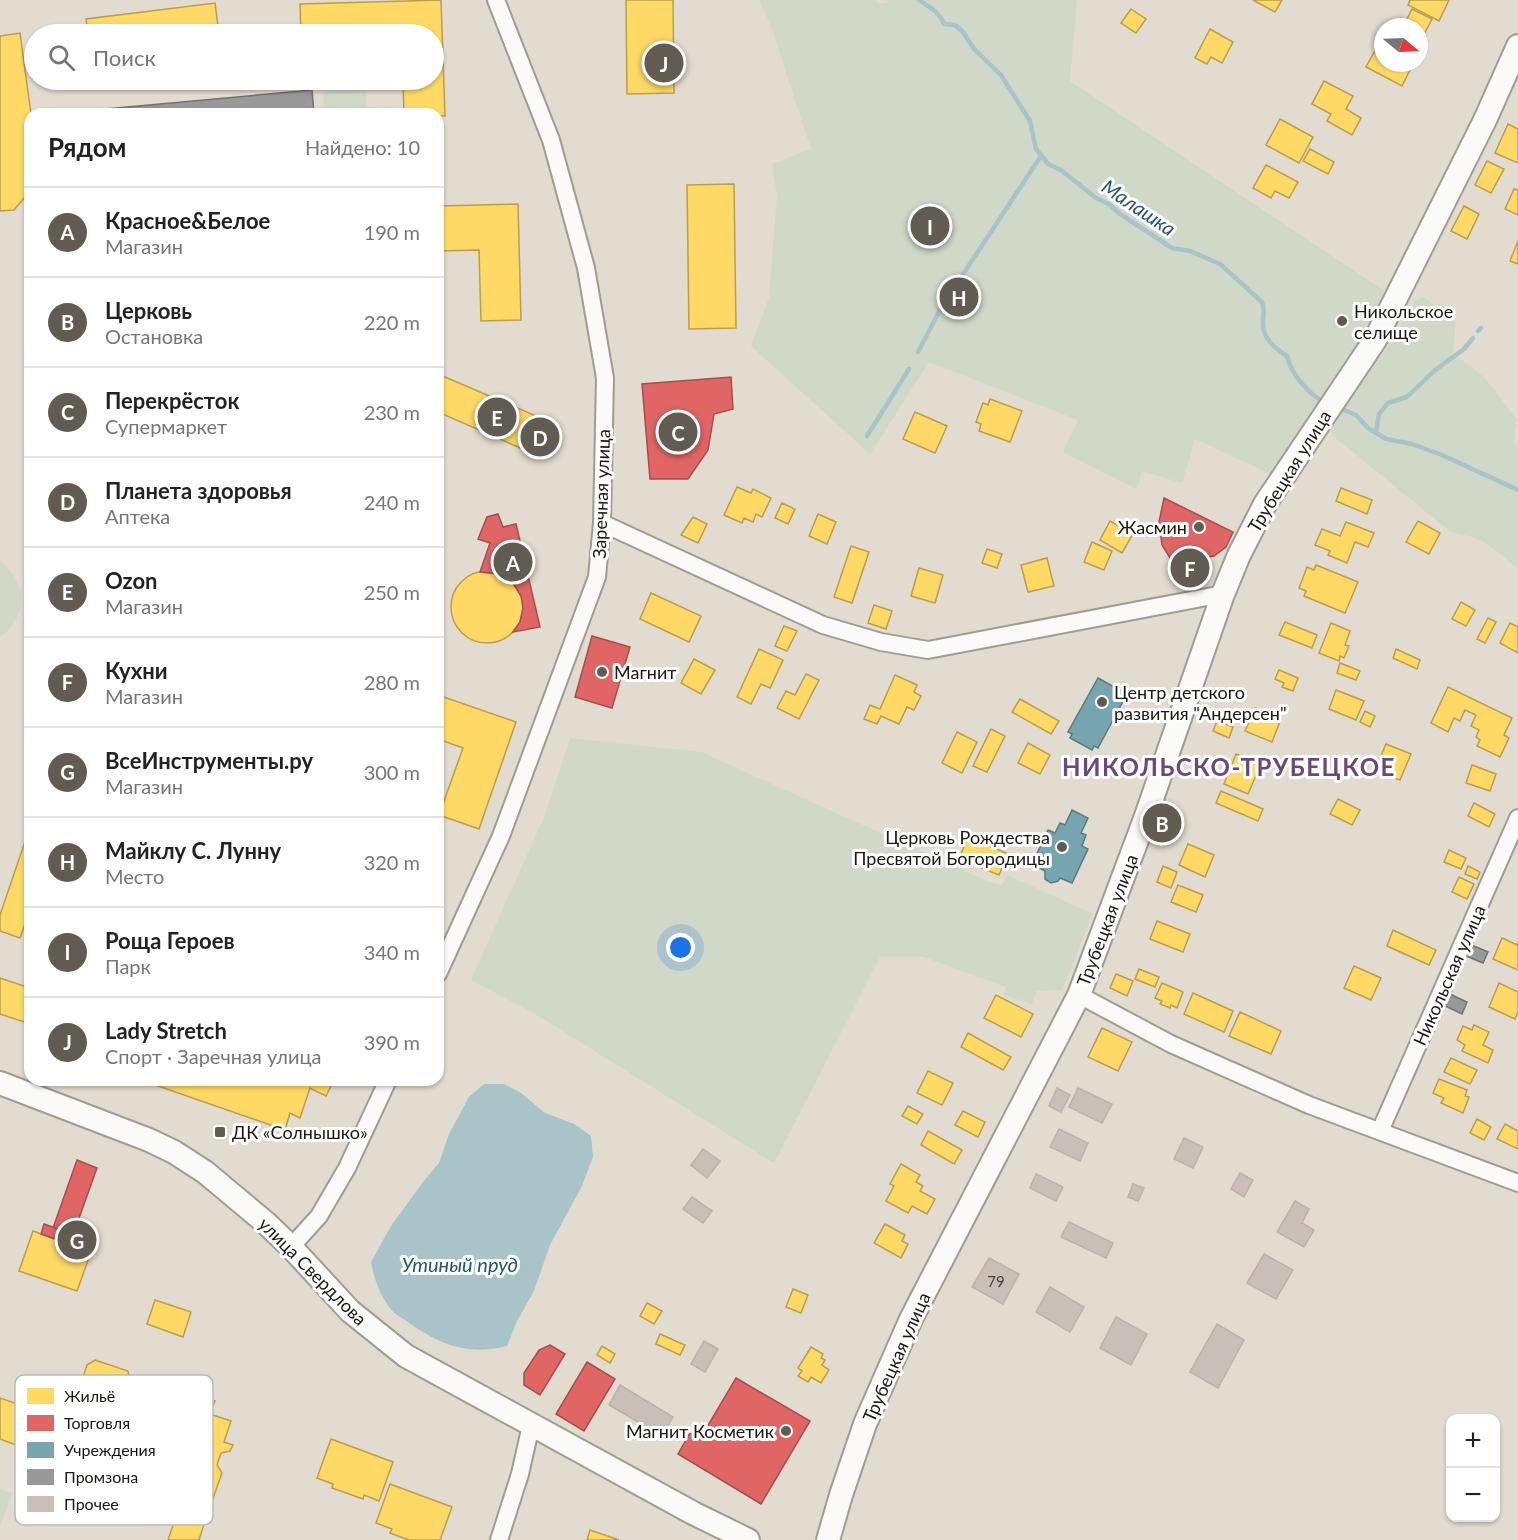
<!DOCTYPE html>
<html lang="ru">
<meta charset="utf-8">
<style>
body{margin:0;font-family:Lato,sans-serif;background:#f2f2f2;color:#222}
.controls{position:absolute;right:18px;bottom:18px;display:grid;overflow:hidden;border-radius:12px;box-shadow:0 2px 4px #0004}
.controls button{width:54px;height:54px;display:grid;place-items:center;padding:0;border:0;border-bottom:2px solid #e0e0e0;background:#fff;color:#222;font:30px sans-serif}
.compass{position:absolute;left:1374px;top:18px;width:54px;height:54px;border-radius:50%;background:#fff;box-shadow:0 2px 4px #0004;rotate:109deg}
.you{position:absolute;left:681px;top:948px;width:21px;height:21px;margin:-15px;border:4px solid #fff;border-radius:50%;background:#1a73e8;box-shadow:0 0 0 9px #1a73e833}
.badge{display:grid;place-items:center;width:39px;height:39px;border-radius:50%;background:#615b52;color:#fff;font-size:20px;font-weight:700}
.pin{position:absolute;translate:-50% -50%;border:3px solid #fff;box-shadow:0 2px 6px #0006}
.list{margin:0;padding:0;list-style:none}
h2{display:flex;justify-content:space-between;align-items:center;height:78px;margin:0;padding:0 24px;font-size:26px}
h2 small{font-size:20px;font-weight:400;color:#767676}
.list li{display:grid;grid-template-columns:39px 1fr auto;gap:18px;align-items:center;box-sizing:border-box;height:90px;padding:0 24px;border-top:2px solid #e0e0e0}
.list b{display:block;font-size:22px;white-space:nowrap}
.list p{margin:0;font-size:20px;white-space:nowrap;color:#767676}
.list em{font-size:20px;font-style:normal;color:#767676}
.icon{flex:none;width:33px;height:33px;fill:none;stroke:currentColor;stroke-width:2;stroke-linecap:round;stroke-linejoin:round}
.map{position:relative;flex:none;width:1518px;height:1540px;overflow:hidden}
.search{position:absolute;background:#fff;box-shadow:0 2px 4px #0004;left:24px;top:24px;width:420px;height:66px;display:flex;align-items:center;gap:15px;box-sizing:border-box;padding:0 21px;border-radius:33px;color:#767676;font-size:22px}
.panel{position:absolute;background:#fff;box-shadow:0 2px 4px #0004;left:24px;top:108px;width:420px;height:978px;border-radius:18px}
.map>svg:first-child{display:block}
</style>
<div class="map">
<svg width="1518" height="1540" viewBox="0 0 1518 1540">
<rect width="100%" height="100%" fill="#e2dbcf"/>
<!-- green -->
<g fill="#d0d8c8">
<polygon points="759,0 875,0 879,4 890,2 888,0 1077,0 1070,81 1392,296 1275,476 1195,439 1182,483 1142,471 1137,489 1063,452 1078,420 929,362 870,454 751,346 769,298 777,196 772,164 811,149 772,29"/>
<polygon points="359,87 366,92 367,114 324,114 323,89"/>
<path d="M1423 297 1456 321 1453 353 1485 378 1517 420 1513 443 1518 448V569C1492 547 1486 538 1451 532L1332 435 1331 426 1387 348 1415 301Z"/>
<path d="M0 561C28 583 28 616 0 637Z"/>
<polygon points="570,738 701,752 989,882 1002,885 1007,875 1093,914 1062,990 1037,991 1032,1004 1004,995 1006,987 924,957 880,957 774,1163 537,1015 471,980 545,815"/>
<polygon points="0,1489 12,1493 0,1527"/>
</g>
<!-- water -->
<path fill="#a8c4c9" d="M484 1084H504L521 1093 545 1113 574 1124 591 1136 593 1157 582 1186 550 1245 534 1291 517 1321 507 1346C469 1356 439 1345 408 1322 402 1318 394 1314 390 1308 379 1294 374 1278 371 1262L391 1226 423 1182 439 1163 449 1134 469 1097Z"/>
<!-- homes -->
<g fill="#ffd966" stroke="#bb9e4c" stroke-width="1.5">
<polygon points="441,0 445,116 404,114 403,80 434,80 434,34 301,34 300,4"/>
<polygon points="626,0 673,0 674,93 627,94"/>
<polygon points="1253,0 1282,0 1275,12"/>
<polygon points="1410,0 1449,0 1439,21 1408,5"/>
<polygon points="215,3 219,34 88,34 86,19"/>
<polygon points="1131,9 1146,19 1136,33 1121,23"/>
<polygon points="1412,9 1432,19 1423,36 1419,34 1419,27 1403,27"/>
<polygon points="1210,29 1233,42 1222,63 1211,57 1207,64 1195,58"/>
<polygon points="20,33 31,114 30,191 14,210 0,211 0,36"/>
<polygon points="1376,49 1383,52 1383,63 1403,63 1411,68 1402,86 1366,67"/>
<polygon points="1324,81 1353,96 1346,109 1361,118 1352,135 1327,121 1331,114 1312,104"/>
<polygon points="1280,119 1313,137 1299,163 1266,145"/>
<polygon points="1508,124 1518,129 1518,163 1495,153"/>
<polygon points="1310,149 1334,162 1328,174 1303,161"/>
<polygon points="1487,161 1504,169 1491,193 1475,185"/>
<polygon points="1266,165 1298,182 1289,198 1275,191 1271,198 1253,188"/>
<polygon points="734,184 736,328 689,329 687,185"/>
<polygon points="1514,189 1518,190 1518,215 1505,209"/>
<polygon points="518,204 521,320 481,321 479,250 438,251 438,206"/>
<polygon points="1464,206 1479,214 1467,239 1451,231"/>
<polygon points="1518,241 1518,264 1510,261"/>
<polygon points="438,374 557,425 543,458 438,412"/>
<polygon points="990,399 1022,411 1010,442 979,431 981,424 976,422 983,403 988,405"/>
<polygon points="915,412 947,426 935,453 903,439"/>
<polygon points="737,487 751,493 753,489 771,498 762,517 756,514 753,522 744,518 742,523 724,515"/>
<polygon points="1341,488 1372,500 1367,514 1336,501"/>
<polygon points="782,503 795,509 788,524 775,518"/>
<polygon points="818,514 836,522 827,544 809,536"/>
<polygon points="693,517 707,524 698,543 681,535"/>
<polygon points="1110,521 1133,534 1122,553 1100,540"/>
<polygon points="1418,521 1440,533 1429,554 1406,542"/>
<polygon points="1346,522 1374,533 1368,547 1355,542 1347,563 1328,555 1330,551 1315,545 1322,529 1340,536"/>
<polygon points="1092,542 1112,551 1104,570 1084,562"/>
<polygon points="851,546 869,552 852,603 834,597"/>
<polygon points="987,549 1002,554 997,568 982,563"/>
<polygon points="1047,558 1054,586 1028,592 1021,565"/>
<polygon points="1316,565 1358,582 1345,613 1304,596 1306,591 1299,588 1307,567 1314,570"/>
<polygon points="919,568 943,575 935,603 911,596"/>
<circle cx="487" cy="607" r="36"/>
<polygon points="651,593 701,616 689,642 640,619"/>
<polygon points="1461,602 1475,610 1466,626 1452,619"/>
<polygon points="874,605 892,611 886,629 868,623"/>
<polygon points="1488,618 1496,622 1485,643 1477,639"/>
<polygon points="1285,622 1317,635 1312,648 1279,635"/>
<polygon points="1331,623 1350,631 1345,645 1349,646 1344,658 1340,656 1339,661 1319,653"/>
<polygon points="1510,623 1518,627 1518,653 1500,643"/>
<polygon points="784,626 797,631 787,651 775,646"/>
<polygon points="759,649 783,660 770,688 761,684 751,704 737,697"/>
<polygon points="1396,649 1420,660 1417,669 1393,658"/>
<polygon points="694,659 715,670 701,694 681,683"/>
<polygon points="1340,663 1360,671 1356,680 1337,673"/>
<polygon points="1279,670 1298,678 1293,691 1282,687 1284,683 1275,679"/>
<polygon points="806,674 819,680 799,719 777,708 786,691 795,695"/>
<polygon points="895,675 917,685 914,692 921,696 914,710 907,707 899,724 881,716 877,724 864,719 870,705 880,709"/>
<polygon points="1448,687 1512,718 1504,735 1509,738 1500,757 1477,746 1480,740 1476,737 1479,730 1471,726 1476,715 1465,710 1460,721 1454,718 1448,732 1431,723"/>
<polygon points="1336,690 1364,701 1356,720 1329,709"/>
<polygon points="438,695 516,722 479,829 439,815 463,748 438,739"/>
<polygon points="1020,699 1059,721 1051,734 1012,712"/>
<polygon points="1255,708 1281,719 1272,742 1245,731"/>
<polygon points="1365,711 1375,716 1370,727 1360,722"/>
<polygon points="1217,721 1233,727 1229,738 1213,731"/>
<polygon points="991,729 1005,736 987,772 973,766"/>
<polygon points="957,732 977,742 962,773 942,763"/>
<polygon points="1028,743 1050,755 1040,774 1018,763"/>
<polygon points="1386,744 1411,754 1400,780 1375,770"/>
<polygon points="1236,754 1261,764 1248,794 1224,784"/>
<polygon points="1472,765 1496,774 1490,791 1466,783"/>
<polygon points="1221,791 1263,809 1258,821 1216,803"/>
<polygon points="1338,799 1360,810 1352,825 1330,814"/>
<polygon points="1474,803 1495,814 1489,827 1468,816"/>
<polygon points="30,827 30,910 20,938 0,931 0,915"/>
<polygon points="968,837 1008,854 999,875 972,864 974,859 961,854"/>
<polygon points="1188,844 1214,855 1205,877 1179,865"/>
<polygon points="1449,850 1466,858 1461,869 1444,862"/>
<polygon points="1163,866 1177,872 1171,888 1157,882"/>
<polygon points="1468,866 1480,872 1477,879 1465,874"/>
<polygon points="1459,877 1474,884 1467,899 1452,892"/>
<polygon points="1178,885 1203,895 1196,912 1171,902"/>
<polygon points="1157,921 1190,934 1183,952 1150,939"/>
<polygon points="1393,930 1436,950 1429,965 1387,946"/>
<polygon points="1502,938 1517,945 1518,942 1518,970 1493,959"/>
<polygon points="1354,966 1381,978 1371,1000 1344,988"/>
<polygon points="1139,969 1159,977 1155,987 1135,979"/>
<polygon points="1116,974 1133,981 1127,996 1110,988"/>
<polygon points="0,978 30,988 30,1024 0,1014"/>
<polygon points="1162,983 1183,992 1177,1008 1171,1005 1170,1008 1160,1004 1162,1001 1155,998"/>
<polygon points="1499,983 1518,992 1518,1012 1515,1019 1489,1007"/>
<polygon points="1193,993 1233,1011 1224,1032 1184,1014"/>
<polygon points="996,995 1033,1014 1021,1037 984,1018"/>
<polygon points="1240,1012 1281,1031 1271,1054 1229,1036"/>
<polygon points="1474,1025 1489,1032 1483,1045 1493,1050 1488,1063 1462,1051 1465,1045 1457,1040 1463,1026 1472,1030"/>
<polygon points="1102,1028 1132,1042 1118,1071 1088,1057"/>
<polygon points="968,1033 1011,1057 1003,1070 961,1047"/>
<polygon points="1451,1058 1477,1070 1470,1084 1444,1072"/>
<polygon points="928,1071 953,1083 942,1105 917,1093"/>
<polygon points="1439,1079 1467,1090 1465,1096 1469,1097 1463,1113 1441,1103 1444,1098 1433,1093"/>
<polygon points="141,1080 297,1081 334,1080 326,1096 310,1088 300,1118 290,1113 285,1130"/>
<polygon points="908,1106 923,1114 917,1124 902,1116"/>
<polygon points="963,1111 985,1122 978,1137 955,1125"/>
<polygon points="1477,1119 1491,1127 1484,1140 1470,1133"/>
<polygon points="1505,1124 1518,1131 1518,1149 1497,1139"/>
<polygon points="928,1131 962,1150 954,1164 921,1145"/>
<polygon points="901,1164 920,1175 916,1182 923,1186 920,1191 935,1199 927,1214 912,1206 908,1213 886,1201 894,1186 890,1184"/>
<polygon points="885,1224 905,1235 902,1241 908,1244 901,1258 874,1243"/>
<polygon points="33,1231 91,1252 77,1291 19,1271"/>
<polygon points="793,1289 808,1295 801,1313 786,1307"/>
<polygon points="155,1300 191,1312 183,1337 147,1324"/>
<polygon points="647,1303 662,1311 654,1324 640,1316"/>
<polygon points="660,1334 685,1345 680,1355 656,1344"/>
<polygon points="602,1346 615,1354 610,1363 597,1355"/>
<polygon points="811,1347 823,1354 821,1358 825,1360 822,1365 829,1370 821,1383 811,1377 808,1382 798,1376 802,1371 798,1368"/>
<polygon points="95,1360 128,1371 130,1380 142,1384 149,1378 178,1388 180,1397 192,1401 200,1396 215,1401 210,1414 231,1421 224,1442 233,1445 230,1451 221,1453 217,1465 222,1473 212,1501 203,1503 200,1514 205,1521 199,1540 168,1540 205,1432 79,1389 87,1365"/>
<polygon points="0,1398 29,1408 16,1445 0,1439"/>
<polygon points="331,1439 393,1462 379,1501 364,1495 363,1499 332,1488 333,1484 317,1478"/>
<polygon points="390,1484 452,1507 440,1540 409,1540 390,1533 392,1529 376,1523"/>
<polygon points="590,1530 619,1540 587,1540"/>
</g>
<!-- shops -->
<g fill="#e06666" stroke="#a54e4c" stroke-width="1.5">
<polygon points="731,377 733,409 714,414 708,450 688,479 650,479 642,384"/>
<polygon points="1164,498 1233,532 1226,547 1214,556 1204,558 1194,581 1175,566 1162,545 1159,522"/>
<polygon points="498,514 503,527 516,524 540,627 513,632 520,622 523,608 521,596 511,580 500,574 480,572 490,543 478,539 487,517"/>
<polygon points="592,636 630,647 612,708 575,697"/>
<polygon points="77,1160 97,1168 73,1235 53,1228"/>
<polygon points="44,1224 87,1239 83,1249 41,1234"/>
<polygon points="550,1345 565,1354 540,1395 524,1385 524,1373 539,1350"/>
<polygon points="587,1362 615,1379 584,1431 556,1414"/>
<polygon points="736,1378 810,1421 761,1504 678,1454 690,1433 700,1439"/>
</g>
<!-- public -->
<g fill="#76a5af" stroke="#5b7a7f" stroke-width="1.5">
<polygon points="1098,678 1127,694 1098,748 1094,746 1092,750 1070,738 1072,734 1068,732"/>
<polygon points="1072,810 1088,818 1081,833 1086,835 1082,846 1088,849 1072,883 1060,878 1058,881 1051,883 1045,879 1045,871 1032,864 1048,830 1055,833 1060,823 1065,825"/>
</g>
<!-- industry -->
<g fill="#999" stroke="#73726f" stroke-width="1.5">
<polygon points="312,90 314,114 106,114 106,109"/>
<polygon points="1469,944 1488,952 1483,963 1464,955"/>
<polygon points="1450,994 1467,1002 1462,1014 1445,1006"/>
</g>
<g fill="none" stroke-linecap="round" stroke-linejoin="round">
<!-- stream -->
<g stroke="#a8c4c9" stroke-width="4.5">
<path d="M919 0C930 8 939 11 944 24L955 25 963 32 974 49 1001 75 1030 121 1036 149 1048 164 1061 170 1096 198 1109 204 1120 214 1172 248 1190 251 1220 264 1262 302C1265 310 1263 314 1263 321 1262 338 1274 348 1287 356 1291 374 1310 396 1326 403"/>
<polyline points="1478,331 1481,328"/>
<polyline points="918,352 942,306 1041,156"/>
<polyline points="1337,407 1356,415 1368,428 1386,439 1412,444 1442,455 1518,490"/>
<polyline points="1376,432 1379,414 1388,403 1407,397 1434,371 1464,349 1473,338"/>
<polyline points="867,436 909,369"/>
</g>
</g>
<!-- building -->
<g fill="#cabfb8" stroke="#bab2ab" stroke-width="1.5">
<polygon points="1057,1088 1070,1095 1061,1112 1049,1106"/>
<polygon points="1078,1088 1112,1104 1102,1123 1069,1107"/>
<polygon points="1059,1129 1088,1143 1080,1161 1050,1147"/>
<polygon points="1184,1138 1203,1147 1193,1168 1174,1159"/>
<polygon points="703,1149 720,1161 707,1178 691,1165"/>
<polygon points="1240,1173 1253,1180 1244,1197 1231,1189"/>
<polygon points="1036,1174 1063,1187 1056,1201 1030,1188"/>
<polygon points="1133,1184 1144,1188 1138,1201 1128,1197"/>
<polygon points="692,1197 712,1211 703,1223 683,1209"/>
<polygon points="1295,1201 1309,1209 1302,1223 1314,1230 1304,1247 1277,1232"/>
<polygon points="1069,1222 1113,1243 1106,1258 1061,1237"/>
<polygon points="1264,1254 1293,1270 1276,1299 1247,1283"/>
<polygon points="989,1258 1019,1274 1003,1304 972,1287"/>
<polygon points="1050,1287 1084,1307 1070,1332 1036,1312"/>
<polygon points="1116,1317 1147,1334 1131,1365 1100,1348"/>
<polygon points="1217,1324 1244,1340 1218,1388 1190,1372"/>
<polygon points="704,1341 718,1349 705,1372 691,1364"/>
<polygon points="620,1385 673,1417 662,1436 609,1405"/>
</g>
<g fill="none" stroke-linecap="round" stroke-linejoin="round">
<!-- minor casing -->
<g stroke="#a19c92" stroke-width="20">
<g id="minor">
<polyline points="602,523 823,625 881,642 928,650 1223,594"/>
<polyline points="438,974 501,836 597,577 602,523 605,378 586,268 551,140 496,0"/>
<polyline points="1079,995 1171,1044 1309,1105 1518,1183"/>
<polyline points="1380,1131 1518,818"/>
<polyline points="291,1247 319,1216 347,1168 388,1080"/>
<polyline points="499,1540 520,1474 531,1425"/>
</g>
</g>
<!-- secondary casing -->
<g stroke="#a19c92" stroke-width="26">
<g id="secondary">
<polyline points="0,1083 149,1140 174,1152 205,1172 266,1223 291,1247 350,1311 406,1356 693,1513 748,1540"/>
<polyline points="828,1540 841,1495 865,1424 911,1319 1079,995 1146,816 1223,594 1239,555 1265,504 1375,340 1485,120 1518,46"/>
</g>
</g>
<!-- minor -->
<use href="#minor" stroke="#fbfaf8" stroke-width="16"/>
<!-- secondary -->
<use href="#secondary" stroke="#fbfaf8" stroke-width="22"/>
</g>
<!-- markers -->
<g fill="#615b52" stroke="#fff" stroke-width="2">
<circle cx="1342" cy="321" r="6"/>
<circle cx="1199" cy="527" r="6"/>
<circle cx="602" cy="672" r="6"/>
<circle cx="1102" cy="702" r="6"/>
<circle cx="1062" cy="847" r="6"/>
<rect x="214" y="1126" width="12" height="12" rx="3"/>
<circle cx="786" cy="1431" r="6"/>
</g>
<g text-anchor="middle" dominant-baseline="central" stroke-width="6" stroke-linejoin="round" paint-order="stroke">
<!-- number labels -->
<g font-size="15" fill="#474038">
<text x="996" y="1281">79</text>
</g>
<!-- poi labels -->
<g font-size="18" fill="#1b160e" stroke="#fff" text-anchor="start">
<text x="1354" y="311">Никольское<tspan x="1354" dy="21">селище</tspan></text>
<text x="1187" y="527" text-anchor="end">Жасмин</text>
<text x="614" y="672">Магнит</text>
<text x="1114" y="692">Центр детского<tspan x="1114" dy="21">развития "Андерсен"</tspan></text>
<text x="1050" y="837" text-anchor="end">Церковь Рождества<tspan x="1050" dy="21">Пресвятой Богородицы</tspan></text>
<text x="232" y="1132">ДК «Солнышко»</text>
<text x="774" y="1431" text-anchor="end">Магнит Косметик</text>
</g>
<!-- street labels -->
<g font-size="18" fill="#1b160e" stroke="#fff">
<text transform="translate(1289 471) rotate(-58)">Трубецкая улица</text>
<text transform="translate(601 494) rotate(-88)">Заречная улица</text>
<text transform="translate(1107 920) rotate(-69)">Трубецкая улица</text>
<text transform="translate(1449 975) rotate(-66)">Никольская улица</text>
<text transform="translate(313 1271) rotate(45)">улица Свердлова</text>
<text transform="translate(896 1357) rotate(-66)">Трубецкая улица</text>
</g>
<!-- water labels -->
<g font-size="20" font-style="italic" fill="#1f5967" stroke="#fff">
<text transform="translate(1139 207) rotate(34)">Малашка</text>
<text x="460" y="1264">Утиный пруд</text>
</g>
<!-- district labels -->
<g font-size="24" font-weight="bold" letter-spacing="1.5" fill="#684782" stroke="#fff">
<text x="1229" y="766">НИКОЛЬСКО-ТРУБЕЦКОЕ</text>
</g>
</g>
<!-- legend -->
<rect x="15" y="1375" width="198" height="150" rx="9" fill="#fff" stroke="#bbb9b7" stroke-width="1.5"/>
<rect x="27" y="1388" width="27" height="16" fill="#ffd966"/>
<rect x="27" y="1415" width="27" height="16" fill="#e06666"/>
<rect x="27" y="1442" width="27" height="16" fill="#76a5af"/>
<rect x="27" y="1469" width="27" height="16" fill="#999"/>
<rect x="27" y="1496" width="27" height="16" fill="#cabfb8"/>
<g font-size="16" fill="#1b160e">
<text x="64" y="1402">Жильё</text>
<text x="64" y="1429">Торговля</text>
<text x="64" y="1456">Учреждения</text>
<text x="64" y="1483">Промзона</text>
<text x="64" y="1510">Прочее</text>
</g>
</svg>
<div class="controls">
<button>+</button>
<button>−</button>
</div>
<svg class="compass" viewBox="-18 -18 36 36"><path d="M0-13l5 13h-10z" fill="#e53935"/><path d="M0 13l5-13h-10z" fill="#767676"/></svg>
<div class="you"></div>
<div class="pin badge" style="left:513px;top:562px">A</div>
<div class="pin badge" style="left:1162px;top:823px">B</div>
<div class="pin badge" style="left:678px;top:432px">C</div>
<div class="pin badge" style="left:540px;top:437px">D</div>
<div class="pin badge" style="left:497px;top:417px">E</div>
<div class="pin badge" style="left:1190px;top:568px">F</div>
<div class="pin badge" style="left:77px;top:1240px">G</div>
<div class="pin badge" style="left:959px;top:297px">H</div>
<div class="pin badge" style="left:930px;top:226px">I</div>
<div class="pin badge" style="left:664px;top:63px">J</div>
<div class="search"><svg class="icon" aria-label="search" viewBox="0 0 24 24"><circle cx="10" cy="10" r="6"/><path d="M15 15l6 6"/></svg>Поиск</div>
<section class="panel">
<h2>Рядом<small>Найдено: 10</small></h2>
<ul class="list">
<li><span class="badge">A</span><div><b>Красное&amp;Белое</b><p>Магазин</p></div><em>190 m</em></li>
<li><span class="badge">B</span><div><b>Церковь</b><p>Остановка</p></div><em>220 m</em></li>
<li><span class="badge">C</span><div><b>Перекрёсток</b><p>Супермаркет</p></div><em>230 m</em></li>
<li><span class="badge">D</span><div><b>Планета здоровья</b><p>Аптека</p></div><em>240 m</em></li>
<li><span class="badge">E</span><div><b>Ozon</b><p>Магазин</p></div><em>250 m</em></li>
<li><span class="badge">F</span><div><b>Кухни</b><p>Магазин</p></div><em>280 m</em></li>
<li><span class="badge">G</span><div><b>ВсеИнструменты.ру</b><p>Магазин</p></div><em>300 m</em></li>
<li><span class="badge">H</span><div><b>Майклу С. Лунну</b><p>Место</p></div><em>320 m</em></li>
<li><span class="badge">I</span><div><b>Роща Героев</b><p>Парк</p></div><em>340 m</em></li>
<li><span class="badge">J</span><div><b>Lady Stretch</b><p>Спорт · Заречная улица</p></div><em>390 m</em></li>
</ul>
</section>
</div>
